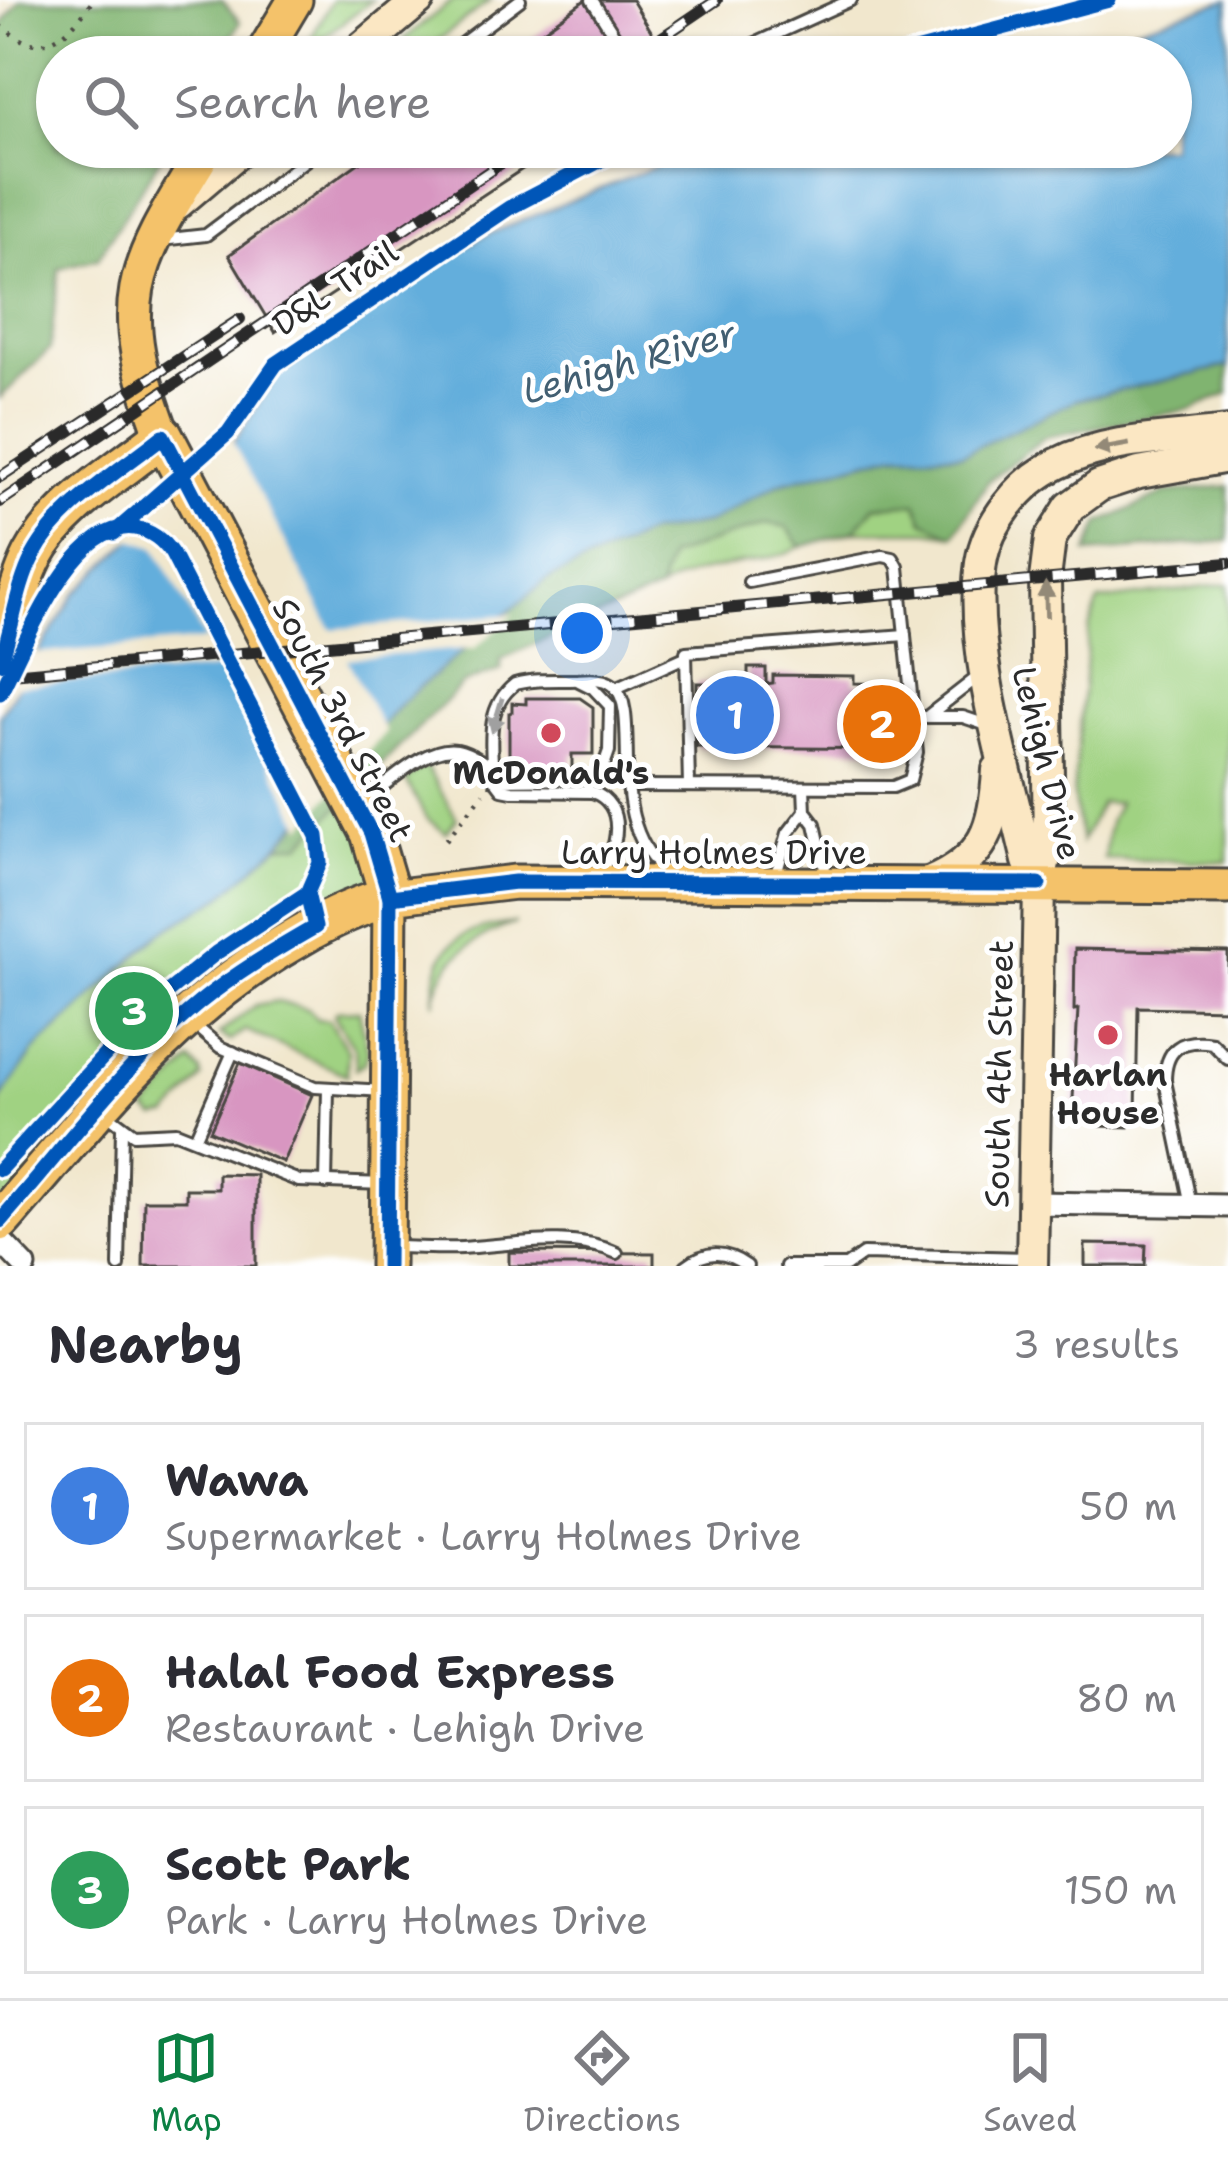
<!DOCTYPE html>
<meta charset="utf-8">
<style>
body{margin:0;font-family:"Shantell Sans",sans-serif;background:#f2f2f3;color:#2b2b33}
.you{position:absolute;left:582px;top:633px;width:42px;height:42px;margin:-30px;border:9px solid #fff;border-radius:50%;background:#1a73e8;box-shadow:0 0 0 18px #1a73e833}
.badge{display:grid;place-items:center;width:78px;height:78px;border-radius:50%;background:#0b8043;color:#fff;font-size:39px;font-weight:700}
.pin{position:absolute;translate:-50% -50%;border:6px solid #fff;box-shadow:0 3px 12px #0006}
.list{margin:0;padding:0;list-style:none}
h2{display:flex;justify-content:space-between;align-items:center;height:156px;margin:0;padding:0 48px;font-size:51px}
h2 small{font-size:39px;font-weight:400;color:#7c7c81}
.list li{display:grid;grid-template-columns:78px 1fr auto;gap:36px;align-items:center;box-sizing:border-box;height:168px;margin:0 24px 24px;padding:0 24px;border:3px solid #e1e1e2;border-radius:0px}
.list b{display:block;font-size:45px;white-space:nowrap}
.list p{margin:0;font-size:39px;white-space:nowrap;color:#7c7c81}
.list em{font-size:39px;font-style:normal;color:#7c7c81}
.icon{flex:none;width:66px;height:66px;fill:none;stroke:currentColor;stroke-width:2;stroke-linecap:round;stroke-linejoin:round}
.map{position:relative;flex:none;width:1228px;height:1266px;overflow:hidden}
.search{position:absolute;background:#fff;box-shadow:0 3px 9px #0004;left:36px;right:36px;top:36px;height:132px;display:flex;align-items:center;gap:30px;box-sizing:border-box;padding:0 42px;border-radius:66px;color:#7c7c81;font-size:45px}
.sheet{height:732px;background:#fff}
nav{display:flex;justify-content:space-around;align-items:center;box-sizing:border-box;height:168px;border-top:3px solid #e1e1e2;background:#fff;font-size:33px;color:#7c7c81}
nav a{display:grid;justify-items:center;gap:6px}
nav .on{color:#0b8043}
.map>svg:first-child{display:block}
</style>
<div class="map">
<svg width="1228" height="1266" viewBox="0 0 1228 1266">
<rect width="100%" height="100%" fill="#fff"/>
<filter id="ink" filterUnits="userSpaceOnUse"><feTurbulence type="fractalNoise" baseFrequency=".00833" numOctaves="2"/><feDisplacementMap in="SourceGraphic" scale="24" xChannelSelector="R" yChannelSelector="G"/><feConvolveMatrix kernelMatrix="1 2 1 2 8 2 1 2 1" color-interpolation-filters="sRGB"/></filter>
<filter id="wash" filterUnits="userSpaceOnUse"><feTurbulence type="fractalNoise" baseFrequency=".004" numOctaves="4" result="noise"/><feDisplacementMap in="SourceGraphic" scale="48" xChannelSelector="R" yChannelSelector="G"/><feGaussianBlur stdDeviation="2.7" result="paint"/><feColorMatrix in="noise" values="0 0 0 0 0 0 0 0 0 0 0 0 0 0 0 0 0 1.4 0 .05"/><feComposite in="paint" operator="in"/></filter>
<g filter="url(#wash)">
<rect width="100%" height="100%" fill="#f1e7cd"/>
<!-- green -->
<g fill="#a0d282" stroke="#667e56" stroke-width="3">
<polygon points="332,0 372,0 303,53"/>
<polygon points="453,0 491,0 416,57 398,57 409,48 404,39"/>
<polygon points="917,503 924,521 954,535 928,531 854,531 875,506"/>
<path d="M767 523 787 527 801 547C756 568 701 562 659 590L668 557Z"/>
<polygon points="1228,584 1228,862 1104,859 1109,823 1118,803 1101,803 1081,842 1073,794 1089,628 1099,601"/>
<polygon points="425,765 457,819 446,833 426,818 406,780"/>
<polygon points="353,798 385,870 261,958 0,1221 0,1100 34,1051 162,932 221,897 278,846"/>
<path d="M516 923C476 936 440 959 434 1004 434 943 458 929 516 923Z"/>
<polygon points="277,1001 308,1009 317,1019 329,1020 348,1051 347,1075 245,1030 231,1041 219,1034 256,1005"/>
<polygon points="359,1010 368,1052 364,1063 356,1068 355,1049 334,1015 337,1011"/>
<polygon points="191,1061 201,1072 202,1078 168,1116 156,1118 146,1110"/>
</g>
<!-- forest -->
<g fill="#80b470" stroke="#56704e" stroke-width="3">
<polygon points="20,0 222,0 240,22 220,57 57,57 57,147 167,147 98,258 59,268 50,349 0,398 0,27"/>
<polygon points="1228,366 1228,394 1191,409 1045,437 989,480 954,535 924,521 916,503 875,506 854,531 801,547 787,527 767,523 669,557 659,590 501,659 501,670 464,683 301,844 279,846 403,701 546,580 650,533 708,523 780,483 893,454 962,454 1076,400"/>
<polygon points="1228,486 1228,541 1087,553 1100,523 1165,493"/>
</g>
<!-- water -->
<polygon fill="#64aedc" stroke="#486c84" stroke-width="3" points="1228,0 1228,366 1076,400 962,454 893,454 780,483 708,523 650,533 546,580 403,701 278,846 221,897 162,932 34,1051 0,1100 0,715 75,594 234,442 280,369 481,237 704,147 1171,147 1171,57 1040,57"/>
<!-- pier -->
<polygon fill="#f1e7cd" points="230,437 331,629 515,614 475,648 347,659 385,732 303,827 221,669 10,687 31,654 205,640 155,547 126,537"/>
<g id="blocks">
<!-- building -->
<g fill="#d896c1">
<polygon points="585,0 632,0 667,57 506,57"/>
<polygon points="381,147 556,147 275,332 229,255"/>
<polygon points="748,668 766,668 766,684 773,683 773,675 854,676 854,683 890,684 889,711 897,711 900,749 697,747 697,683 748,683"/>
<polygon points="526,698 580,698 593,707 593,754 572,754 572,769 509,769 509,713 512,712 512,703 526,704"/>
<polygon points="1075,949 1228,952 1228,1009 1138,1007 1136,1114 1128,1113 1128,1127 1096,1126 1096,1118 1072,1117 1078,1009 1074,1010"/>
<polygon points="240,1063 312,1095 283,1162 210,1131"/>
<polygon points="218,1174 256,1175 256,1266 143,1266 144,1200 186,1200 186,1189 218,1189"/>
<polygon points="1085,1244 1146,1245 1145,1266 1085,1266"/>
<polygon points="509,1252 654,1253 654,1266 509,1266"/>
</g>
</g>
</g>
<g filter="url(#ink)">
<use href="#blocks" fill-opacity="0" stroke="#494743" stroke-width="3"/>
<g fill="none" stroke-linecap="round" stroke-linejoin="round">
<!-- lane casing -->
<g stroke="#494743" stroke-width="16">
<g id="lane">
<polyline points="592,0 628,57"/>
<polyline points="444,57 520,0"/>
<polyline points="725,57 851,0"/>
<polyline points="161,240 206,235 323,147"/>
<polyline points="616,688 685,657"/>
<polyline points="929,715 979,676"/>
<polyline points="914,717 963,717 993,727"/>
<polyline points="494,780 589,779 601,774 609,751 610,706 593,688 579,681"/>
<polyline points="626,786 893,787 910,780 917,752 898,567 893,558 883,556 749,582"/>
<polyline points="689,786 686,652 905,635"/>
<polyline points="804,787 805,811 815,824 827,878"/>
<path d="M365 800C388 784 427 744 457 750 469 752 481 761 492 767"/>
<path d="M599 872C619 850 627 804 592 792L512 791 502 789 493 777C491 744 485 707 515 684 532 679 552 680 570 680 584 680 604 676 614 686 644 714 601 821 669 875"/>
<polyline points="775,878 788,833 805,811"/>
<polyline points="193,1024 220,1047 315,1087 385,1091"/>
<polyline points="103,1111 134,1134 176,1132 299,1181 385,1184"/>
<polyline points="195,1139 233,1052"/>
<polyline points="326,1183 328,1089"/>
<path d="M1191 1205 1165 1081C1165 1049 1181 1038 1212 1043L1228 1059"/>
<path d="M394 1247C416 1247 440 1249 462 1248 512 1245 570 1232 617 1253"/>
<polyline points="119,1266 122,1128"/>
<path d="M686 1266C707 1249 726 1251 747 1266"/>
<polyline points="786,1266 846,1266 863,1254 1029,1258"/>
</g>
</g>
<!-- street casing -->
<g stroke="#494743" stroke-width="27">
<g id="street">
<polyline points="1033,1203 1228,1206"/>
<polyline points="0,1240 25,1266"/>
</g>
</g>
<!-- secondary casing -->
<g stroke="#494743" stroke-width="36">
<g id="secondary">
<polyline points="351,57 419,0"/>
<polyline points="178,203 244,147"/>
<path d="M931 882C985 859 995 827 998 770"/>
<path d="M1039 884 1028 861C1008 774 968 651 981 563 987 523 1021 481 1057 464 1108 438 1172 439 1228 432"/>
<polyline points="1032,1266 1039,884 1049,842 1045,579 1050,539 1070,507 1099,486 1139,473 1228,457"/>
</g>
</g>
<!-- primary casing -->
<g stroke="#494743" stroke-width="39">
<g id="primary">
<polyline points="261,57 295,0"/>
<path d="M163 436C110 297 134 267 207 147"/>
<polyline points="387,1266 390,897 515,882 1228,887"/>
</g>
</g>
<!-- highway casing -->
<g stroke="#494743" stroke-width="45">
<path id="highway" d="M0 663C13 628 16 589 33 556 59 506 120 471 163 436L371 833 390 897C357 905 327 920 298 937 171 1009 94 1114 0 1221"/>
</g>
<!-- path -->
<g stroke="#494743" stroke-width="4.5" stroke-dasharray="3 9" stroke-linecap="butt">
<path d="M0 26C8 31 18 39 27 42 55 52 80 19 93 0"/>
<polyline points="446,840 484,793"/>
</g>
<!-- lane -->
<use href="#lane" stroke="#fff" stroke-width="10"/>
<!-- street -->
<use href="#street" stroke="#fff" stroke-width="21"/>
<!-- secondary -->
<use href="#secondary" stroke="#fbe7c3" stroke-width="30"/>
<!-- primary -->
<use href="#primary" stroke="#f4c26a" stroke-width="33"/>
<!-- highway -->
<use href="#highway" stroke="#f4c26a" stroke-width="39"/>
<!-- rail casing -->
<g stroke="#2b2b2b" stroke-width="12">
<g id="rail">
<polyline points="633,57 717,0"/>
<polyline points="0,477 240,319"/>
<polyline points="0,502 525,147"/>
<polyline points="0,675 1228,563"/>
</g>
</g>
<!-- rail -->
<use href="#rail" stroke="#fff" stroke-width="8" stroke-dasharray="22" stroke-linecap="butt"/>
<!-- cycleway casing -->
<g stroke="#fff" stroke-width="22">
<g id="cycleway">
<polyline points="893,57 1109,0"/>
<polyline points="114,533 228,433 276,364 509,208 626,147"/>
<path d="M0 663C13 628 16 589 33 556 59 506 120 471 163 436L371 833 390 897 387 1266"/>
<path d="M0 693C24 648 72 519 135 528 151 531 163 540 172 554L317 836 320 863 307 893 216 953 149 1007 0 1169"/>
<polyline points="390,897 515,882 1039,884"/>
<path d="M0 1221C63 1150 126 1063 199 1003 236 973 275 950 315 927L307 893"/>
</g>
</g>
<!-- cycleway -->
<use href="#cycleway" stroke="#0057b8" stroke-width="15"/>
</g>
<!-- one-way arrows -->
<defs><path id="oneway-solid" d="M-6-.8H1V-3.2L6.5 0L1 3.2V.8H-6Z" transform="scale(3)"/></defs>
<g fill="#938977">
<use href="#oneway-solid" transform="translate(1112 447) rotate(170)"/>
<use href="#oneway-solid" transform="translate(1046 600) rotate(-92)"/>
</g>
<use fill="#a0a0a0" href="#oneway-solid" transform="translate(497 715) rotate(107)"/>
</g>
<!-- markers -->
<g fill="#d1495b" stroke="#fff" stroke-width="4.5">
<circle cx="551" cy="733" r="12"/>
<circle cx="1108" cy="1035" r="12"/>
</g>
<g text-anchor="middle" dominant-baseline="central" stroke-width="10" stroke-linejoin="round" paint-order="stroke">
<!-- street labels -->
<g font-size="33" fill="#2b2b2b" stroke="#fff">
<text transform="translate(335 288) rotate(-34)">D&amp;L Trail</text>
<text transform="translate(343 720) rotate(63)">South 3rd Street</text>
<text transform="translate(1047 763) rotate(76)">Lehigh Drive</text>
<text x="714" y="852">Larry Holmes Drive</text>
<text transform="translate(999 1074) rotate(-89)">South 4th Street</text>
</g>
<!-- poi labels -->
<g font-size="33" font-weight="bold" fill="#2b2b2b" stroke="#fff">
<text x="551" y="772">McDonald's</text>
<text x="1108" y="1074">Harlan<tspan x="1108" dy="38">House</tspan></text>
</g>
<!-- water labels -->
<g font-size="36" font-style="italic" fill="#425f72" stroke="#fff">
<text transform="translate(629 362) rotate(-16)">Lehigh River</text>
</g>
</g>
</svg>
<div class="you"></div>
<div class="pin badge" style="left:735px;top:715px;background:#3f7fe0">1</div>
<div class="pin badge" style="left:882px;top:724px;background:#e8710a">2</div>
<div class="pin badge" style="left:134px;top:1011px;background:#2e9e5b">3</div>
<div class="search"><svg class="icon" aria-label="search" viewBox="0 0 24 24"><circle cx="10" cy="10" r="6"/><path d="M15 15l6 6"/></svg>Search here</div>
</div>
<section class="sheet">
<h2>Nearby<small>3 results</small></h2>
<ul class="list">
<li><span class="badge" style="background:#3f7fe0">1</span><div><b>Wawa</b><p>Supermarket · Larry Holmes Drive</p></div><em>50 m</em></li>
<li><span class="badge" style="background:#e8710a">2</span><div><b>Halal Food Express</b><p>Restaurant · Lehigh Drive</p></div><em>80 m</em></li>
<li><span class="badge" style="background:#2e9e5b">3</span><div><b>Scott Park</b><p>Park · Larry Holmes Drive</p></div><em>150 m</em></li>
</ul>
</section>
<nav>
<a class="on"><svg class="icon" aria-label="map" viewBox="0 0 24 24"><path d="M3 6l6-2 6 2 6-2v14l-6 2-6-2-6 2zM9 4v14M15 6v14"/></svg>Map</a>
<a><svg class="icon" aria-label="directions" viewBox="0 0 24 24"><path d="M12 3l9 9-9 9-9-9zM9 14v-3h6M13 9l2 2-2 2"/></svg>Directions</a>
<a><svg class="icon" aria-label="saved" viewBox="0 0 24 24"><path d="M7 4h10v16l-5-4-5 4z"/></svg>Saved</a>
</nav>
